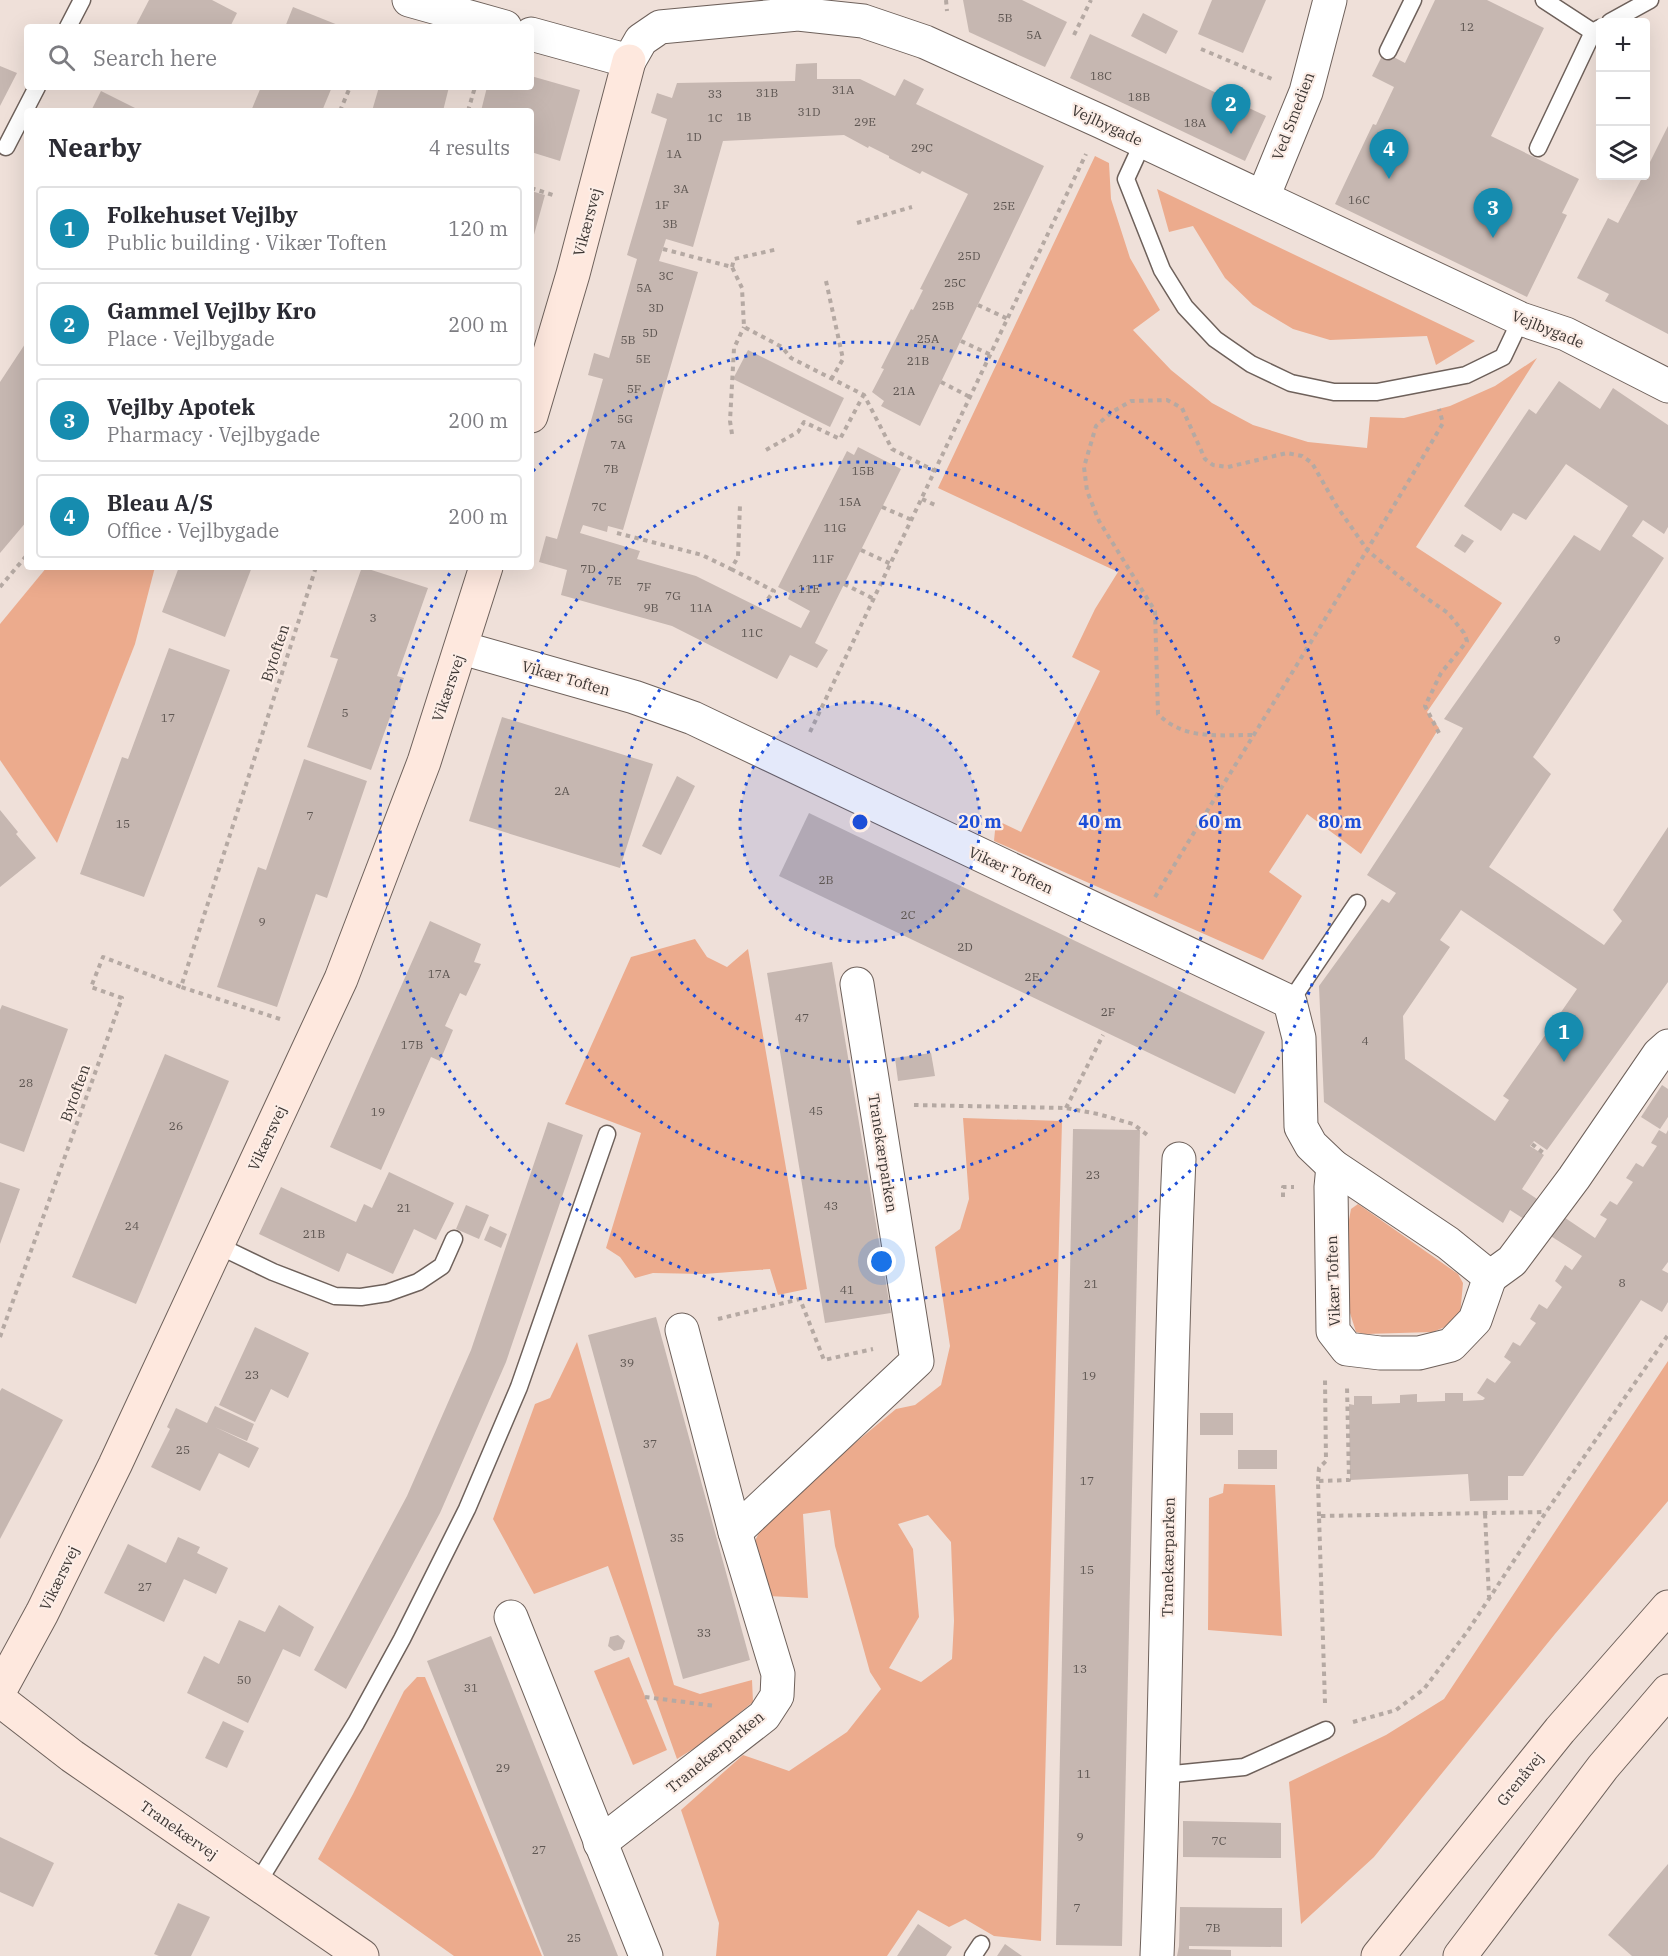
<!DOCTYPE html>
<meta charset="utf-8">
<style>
body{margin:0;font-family:"IBM Plex Serif",serif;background:#f2f2f3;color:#2b2b33}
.controls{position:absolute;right:18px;top:18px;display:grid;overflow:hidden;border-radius:6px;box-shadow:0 6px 24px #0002}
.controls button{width:54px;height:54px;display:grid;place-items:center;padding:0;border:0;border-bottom:2px solid #e1e1e2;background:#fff;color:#2b2b33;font:30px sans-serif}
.you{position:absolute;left:882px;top:1262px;width:21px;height:21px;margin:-15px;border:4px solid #fff;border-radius:50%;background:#1a73e8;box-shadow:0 0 0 9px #1a73e833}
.badge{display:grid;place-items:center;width:39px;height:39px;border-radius:50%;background:#168caf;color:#fff;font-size:20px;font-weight:700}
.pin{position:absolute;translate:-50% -50px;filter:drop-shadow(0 2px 3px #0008)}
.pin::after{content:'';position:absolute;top:32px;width:21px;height:18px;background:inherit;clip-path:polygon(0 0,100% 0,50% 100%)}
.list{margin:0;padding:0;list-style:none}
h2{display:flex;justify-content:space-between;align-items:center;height:78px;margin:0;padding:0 24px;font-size:26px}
h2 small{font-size:20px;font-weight:400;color:#7c7c81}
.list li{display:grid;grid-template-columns:39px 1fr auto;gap:18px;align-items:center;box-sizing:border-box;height:84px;margin:0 12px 12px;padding:0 12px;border:2px solid #e1e1e2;border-radius:6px}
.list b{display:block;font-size:22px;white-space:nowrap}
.list p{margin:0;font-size:20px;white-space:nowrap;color:#7c7c81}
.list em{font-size:20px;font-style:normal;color:#7c7c81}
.icon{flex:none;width:33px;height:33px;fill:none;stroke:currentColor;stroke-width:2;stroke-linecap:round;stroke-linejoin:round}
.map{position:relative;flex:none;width:1668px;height:1956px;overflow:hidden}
.search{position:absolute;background:#fff;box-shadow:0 6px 24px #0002;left:24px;top:24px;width:510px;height:66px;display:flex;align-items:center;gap:15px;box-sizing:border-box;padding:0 21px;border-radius:6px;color:#7c7c81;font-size:22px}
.panel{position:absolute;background:#fff;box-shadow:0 6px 24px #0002;left:24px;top:108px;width:510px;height:462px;border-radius:6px}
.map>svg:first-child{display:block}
</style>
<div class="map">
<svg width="1668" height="1956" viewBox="0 0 1668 1956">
<rect width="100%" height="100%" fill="#efe0d9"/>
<!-- green -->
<g fill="#ecab8d" fill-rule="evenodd">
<polygon points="1095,156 1109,163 1111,199 1130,258 1160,310 1133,330 1171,370 1212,403 1253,425 1308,442 1367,448 1370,417 1404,418 1450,406 1495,386 1537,358 1416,547 1502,603 1427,712 1439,728 1361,854 1307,814 1269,872 1302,896 1263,960 994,841 996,820 1021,832 1100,671 1072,657 1095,609 1118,572 938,488"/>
<polygon points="1157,189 1475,341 1436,365 1427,336 1330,340 1293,329 1253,305 1225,278 1193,226 1169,232"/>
<polygon points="47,567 155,567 135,644 57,843 0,760 0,624"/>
<polygon points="695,939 707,957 727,967 748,949 807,1289 778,1295 770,1269 704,1274 653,1273 635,1278 620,1257 606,1248 641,1133 565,1104 631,957"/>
<path d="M963 1118 1062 1121 1041 1941 994 1936 965 1919 949 1927 918 1910 887 1956H716L719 1923 681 1810 743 1755 789 1771 847 1732 881 1689 870 1672 835 1546 830 1510 803 1514 808 1598 768 1596 754 1543 767 1516 896 1409 915 1405 941 1385 950 1346 935 1247 960 1229 969 1199ZM928 1515 951 1542 954 1621 952 1659 921 1682 889 1668 919 1617 913 1549 898 1524Z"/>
<polygon points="1358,1204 1458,1274 1463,1283 1460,1315 1447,1326 1433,1332 1365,1334 1356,1332 1350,1313 1348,1225 1351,1209"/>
<polygon points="577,1342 674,1685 700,1694 752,1680 753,1702 701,1744 677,1759 608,1566 534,1594 493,1519 535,1404 550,1398"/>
<polygon points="1668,1361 1668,1501 1555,1634 1374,1857 1301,1924 1289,1782 1386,1735 1444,1699"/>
<polygon points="1224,1484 1275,1485 1282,1636 1208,1630 1209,1498 1223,1493"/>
<polygon points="629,1657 667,1750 633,1765 594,1671"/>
<polygon points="417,1677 425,1677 542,1956 454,1956 318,1859 353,1794 404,1691"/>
</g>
<!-- building -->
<g fill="#c6b7b1" fill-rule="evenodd">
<polygon points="149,0 212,0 237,13 230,27 135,27"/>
<polygon points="963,0 1022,0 1067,22 1045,67 969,32"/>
<polygon points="1212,0 1266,0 1243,53 1198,34"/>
<polygon points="1435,0 1487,0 1544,28 1491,136 1579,179 1562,213 1567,215 1527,297 1335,204 1373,124 1376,125 1394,87 1372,76 1384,52 1405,63"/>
<polygon points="293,7 343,27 285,27"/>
<polygon points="1143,13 1178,31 1166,54 1131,36"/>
<polygon points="1090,34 1266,116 1245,161 1070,78"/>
<polygon points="817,63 817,79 860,79 895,96 904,79 924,89 916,104 1044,166 920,426 881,406 884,401 872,392 884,369 881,368 911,309 913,310 923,290 920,289 968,194 922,171 920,174 889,158 889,156 869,146 868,148 844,135 723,141 693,247 666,239 659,261 698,272 623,530 608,526 607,532 583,525 580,533 640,551 637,559 696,576 801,628 810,611 788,599 790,593 778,587 847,451 854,455 858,447 901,469 815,643 828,650 817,668 790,655 777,679 672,626 561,595 567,570 539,562 546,536 557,539 603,379 588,375 594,353 609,358 637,259 627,255 667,119 651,113 657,93 672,98 677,83 795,81 796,64"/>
<polygon points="0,66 17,73 0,106"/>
<polygon points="531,76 580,90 560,161 531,152 531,111 481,111 487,87 531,87"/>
<polygon points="261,87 332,87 322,111 251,111"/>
<polygon points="379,87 449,87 443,111 372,111"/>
<polygon points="101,91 141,111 91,111"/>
<polygon points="1668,126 1668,334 1605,301 1609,294 1577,278 1608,218 1618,223 1643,176 1646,176 1646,170"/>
<polygon points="531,191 545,195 532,242 531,242"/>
<polygon points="27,341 27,521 0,553 0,382"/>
<polygon points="748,350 844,398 830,427 733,379"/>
<path d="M1559 381 1600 409 1613 388 1668 425V527L1664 534 1643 520 1632 536 1664 558 1533 757 1551 774 1489 867 1604 945 1622 921 1613 910 1668 827V982L1547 1150 1534 1141 1530 1146 1544 1155 1522 1189 1595 1238 1607 1219 1600 1215 1610 1201 1617 1205 1633 1182 1626 1178 1636 1163 1643 1167 1657 1146 1651 1143 1659 1130 1666 1134 1668 1130V1262L1662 1270 1668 1273V1302L1662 1312 1641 1300 1523 1476H1508V1500L1470 1501 1468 1474 1350 1480 1349 1404 1354 1405V1396H1372V1404L1400 1403V1395L1417 1394V1402L1445 1401V1393H1463V1401L1483 1400 1485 1398 1477 1393 1487 1378 1495 1383 1511 1362 1504 1357 1513 1342 1520 1346 1536 1323 1530 1319 1539 1304 1547 1309 1562 1287 1555 1281 1565 1265 1572 1270 1582 1256 1510 1210 1503 1223 1324 1102 1319 986 1382 899 1389 903 1396 893 1367 875 1463 728 1444 719 1574 535 1600 551 1628 506 1566 464 1526 520 1513 513 1501 531 1464 506 1529 409 1536 414ZM1461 910 1577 989 1503 1096 1509 1100 1495 1121 1405 1059 1403 1016 1450 947 1440 940Z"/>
<polygon points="1462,534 1474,541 1465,553 1454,546"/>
<polygon points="179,567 252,567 225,637 162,612"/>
<polygon points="362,567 428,588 397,676 404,678 371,770 307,747 338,659 330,657"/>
<polygon points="169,648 230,670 144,897 80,874 122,757 128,759"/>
<polygon points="502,717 653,764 620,868 469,821"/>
<polygon points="304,759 367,781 327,898 316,894 277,1007 217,987 258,867 266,870"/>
<polygon points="677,776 695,786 661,855 642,846"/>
<polygon points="0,810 18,832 16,834 36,858 0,887"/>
<polygon points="809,813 1265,1032 1235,1094 779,876"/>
<polygon points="430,921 481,944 474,962 481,964 466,996 460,993 445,1026 453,1030 440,1061 431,1057 381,1170 330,1147"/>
<polygon points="832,962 891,1313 825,1323 767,973"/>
<polygon points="2,1005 68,1029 24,1152 0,1143 0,1010"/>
<polygon points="931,1053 935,1076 898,1081 895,1058"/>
<polygon points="165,1054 229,1081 136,1304 72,1277"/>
<polygon points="1662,1085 1668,1089 1668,1117 1660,1129 1641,1117"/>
<polygon points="548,1122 583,1135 506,1362 440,1513 346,1689 314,1670 407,1496 471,1350"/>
<polygon points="1073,1129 1140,1130 1122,1946 1056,1945"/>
<polygon points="389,1172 454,1203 436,1240 414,1229 393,1274 347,1253 339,1272 259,1234 281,1187 356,1222 364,1204 372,1208"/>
<polygon points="0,1182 20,1189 0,1244"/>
<polygon points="466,1205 489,1215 479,1239 456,1229"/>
<polygon points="490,1226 507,1234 501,1248 484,1240"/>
<polygon points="656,1317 750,1660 683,1679 588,1335"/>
<polygon points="255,1327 309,1353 288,1398 271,1389 255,1422 219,1405"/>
<polygon points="2,1388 63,1420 0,1539 0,1391"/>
<polygon points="215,1406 254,1424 247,1441 215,1427 259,1448 249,1468 219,1453 200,1491 151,1467 170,1429 167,1427 176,1408 207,1423"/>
<rect x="1200" y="1413" width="33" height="22"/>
<rect x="1238" y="1450" width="39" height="19"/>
<polygon points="178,1537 200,1547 197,1553 228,1568 216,1594 184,1579 164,1622 104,1593 128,1544 166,1563"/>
<polygon points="279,1605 314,1627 300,1657 283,1649 248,1723 187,1693 204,1656 219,1664 239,1620 265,1632"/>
<polygon points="618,1635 625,1641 622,1649 614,1651 608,1646 610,1637"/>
<polygon points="491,1636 618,1956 544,1956 427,1661"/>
<polygon points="223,1721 244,1731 227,1768 205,1758"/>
<polygon points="1183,1821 1281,1823 1281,1858 1183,1857"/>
<polygon points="0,1837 54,1863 33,1907 0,1892"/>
<polygon points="1668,1864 1668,1956 1632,1956 1608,1935"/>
<polygon points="178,1903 210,1917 191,1956 159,1956 154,1954"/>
<polygon points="1180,1907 1282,1908 1282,1947 1189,1946 1189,1949 1231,1950 1231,1956 1177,1956 1179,1946"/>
<polygon points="918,1924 952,1947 946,1956 897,1956"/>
<polygon points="1005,1944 1022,1956 997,1956"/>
</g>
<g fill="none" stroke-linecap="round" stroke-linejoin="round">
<!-- lane casing -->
<g stroke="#6e615b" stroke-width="19">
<g id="lane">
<polyline points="1544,0 1593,32"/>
<polyline points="1610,22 1650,0"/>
<polyline points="68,27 82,0"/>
<polyline points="1388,51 1413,0"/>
<polyline points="1143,142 1126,179 1162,270 1185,307 1215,339 1251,364 1291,383 1334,392 1377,392 1466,375 1503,357 1521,319"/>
<polyline points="6,147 37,87"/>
<polyline points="1538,148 1593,32 1600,28"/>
<polyline points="1290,1002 1357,903"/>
<polyline points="217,1245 273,1272 335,1296 361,1297 387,1293 418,1282 442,1266 454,1239"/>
<polyline points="1163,1775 1244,1767 1326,1730"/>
<polyline points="257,1884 356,1723 402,1639 467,1509 519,1387 607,1134"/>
<polyline points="973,1956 981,1944"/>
</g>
</g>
<!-- street casing -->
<g stroke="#6e615b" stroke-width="35">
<g id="street">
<polyline points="409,0 505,27"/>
<polyline points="531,34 629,61 641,40 660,27 798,14 863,21 925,42 1102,122 1521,319 1566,334 1668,386"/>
<polyline points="1263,197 1306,92 1330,0"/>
<polyline points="462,648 634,697 693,718 1290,1002 1299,1038 1301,1127 1311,1145 1333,1166 1448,1243 1490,1277 1512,1261 1574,1178 1659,1054 1668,1046"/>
<polyline points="1333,1166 1331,1187 1333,1331 1347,1349 1380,1353 1419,1353 1451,1345 1475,1320 1490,1277"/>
<polyline points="735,1532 917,1361 857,984"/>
<polyline points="511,1617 646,1956"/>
<polyline points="600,1843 764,1716 777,1696 778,1674 735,1532 682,1330"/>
<path d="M1157 1956C1168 1690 1167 1424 1179 1159"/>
</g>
</g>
<!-- secondary casing -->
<g stroke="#6e615b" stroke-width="35">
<g id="secondary">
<polyline points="531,416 573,274 629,61"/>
<polyline points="0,1690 42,1613 115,1465 341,979 424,762 486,567"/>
<polyline points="0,1700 72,1756 362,1956"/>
<polyline points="1378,1956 1560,1730 1668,1607"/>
<polyline points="1460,1956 1603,1767 1668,1691"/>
</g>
</g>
<!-- path -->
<g stroke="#b5a9a3" stroke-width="4" stroke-dasharray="4.5 4.5" stroke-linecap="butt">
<polyline points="946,0 947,11"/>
<polyline points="1074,35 1091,0"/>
<polyline points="1201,49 1272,79"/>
<polyline points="340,111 350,87"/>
<polyline points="468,111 475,87"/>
<polyline points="531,188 556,196"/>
<polyline points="857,223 912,207"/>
<polyline points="663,249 732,267 742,288 744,327 782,347 791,358 864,395 892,449 935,471"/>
<polyline points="732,267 734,259 778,249"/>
<polyline points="826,281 843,359 832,378"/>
<polyline points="978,305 1008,319"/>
<polyline points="961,341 991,355"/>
<polyline points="941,382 970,397"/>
<polyline points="732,434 730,421 734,348 744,327"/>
<polyline points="766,450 798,432 804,422 840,439 863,396"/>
<polyline points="922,499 935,505"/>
<polyline points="882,507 912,520"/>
<polyline points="617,533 702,555 731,569 738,557 740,505"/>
<polyline points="861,550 891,564"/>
<polyline points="731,569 774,591 768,599"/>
<polyline points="844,584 874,599"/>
<polyline points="0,587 27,555"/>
<polyline points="810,732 1086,154"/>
<path d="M1252 735C1218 735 1184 740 1158 714L1155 611 1099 521 1087 491 1084 467 1096 426 1112 412 1131 401 1167 400 1182 408 1205 459 1213 465 1228 467 1287 453 1302 456 1312 463 1336 505 1368 551 1422 595 1448 613 1464 633 1467 641 1441 673 1425 706 1439 733"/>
<path d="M1155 897C1250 739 1349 583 1443 423L1439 409"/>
<polyline points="280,1019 181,987 316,567"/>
<polyline points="914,1105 1066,1108 1098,1114 1133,1124 1150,1137"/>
<polyline points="1066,1108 1103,1035"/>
<polyline points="1532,1144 1546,1155"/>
<polyline points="1283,1197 1283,1187 1294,1187"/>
<polyline points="718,1319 800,1299 824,1360 873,1349"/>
<polyline points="0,1337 122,998 91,987 103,957 181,987"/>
<polyline points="1318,1481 1319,1468 1326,1461 1325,1379"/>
<polyline points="1485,1514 1489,1597"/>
<polyline points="1319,1516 1318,1481 1349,1480 1347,1386"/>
<polyline points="645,1697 716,1706"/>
<polyline points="1325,1703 1319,1516 1546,1512"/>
<polyline points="1353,1722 1396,1710 1424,1689 1467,1632 1546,1512 1668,1335"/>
</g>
<!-- lane -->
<use href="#lane" stroke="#fff" stroke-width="16"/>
<!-- street -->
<use href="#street" stroke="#fff" stroke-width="33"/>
<!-- secondary -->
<use href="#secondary" stroke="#fee8de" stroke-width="33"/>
</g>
<!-- distance rings -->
<circle cx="860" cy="822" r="120" fill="#1d4ed8" fill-opacity=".12"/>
<g fill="none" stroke="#1d4ed8" stroke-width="3" stroke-dasharray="3 6">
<circle cx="860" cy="822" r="120"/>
<circle cx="860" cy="822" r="240"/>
<circle cx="860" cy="822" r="360"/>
<path d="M533 471A480 480 0 1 1 453 568"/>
</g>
<g text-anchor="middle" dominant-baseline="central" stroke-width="4.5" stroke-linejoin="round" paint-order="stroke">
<!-- number labels -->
<g font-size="12" fill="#5e5652">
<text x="1005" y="17">5B</text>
<text x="1467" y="26">12</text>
<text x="1034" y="34">5A</text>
<text x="1101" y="75">18C</text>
<text x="843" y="89">31A</text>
<text x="767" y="92">31B</text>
<text x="715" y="93">33</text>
<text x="1139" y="96">18B</text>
<text x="809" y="111">31D</text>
<text x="744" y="116">1B</text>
<text x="715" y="117">1C</text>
<text x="865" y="121">29E</text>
<text x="1195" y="122">18A</text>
<text x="694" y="136">1D</text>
<text x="922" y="147">29C</text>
<text x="674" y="153">1A</text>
<text x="681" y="188">3A</text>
<text x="1359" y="199">16C</text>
<text x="662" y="204">1F</text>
<text x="1004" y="205">25E</text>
<text x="670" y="223">3B</text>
<text x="969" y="255">25D</text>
<text x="666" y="275">3C</text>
<text x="955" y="282">25C</text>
<text x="644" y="287">5A</text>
<text x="943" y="305">25B</text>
<text x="656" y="307">3D</text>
<text x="650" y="332">5D</text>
<text x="928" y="338">25A</text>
<text x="628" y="339">5B</text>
<text x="643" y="358">5E</text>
<text x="918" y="360">21B</text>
<text x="634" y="388">5F</text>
<text x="904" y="390">21A</text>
<text x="625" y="418">5G</text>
<text x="618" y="444">7A</text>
<text x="611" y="468">7B</text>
<text x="863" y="470">15B</text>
<text x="850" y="501">15A</text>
<text x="599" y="506">7C</text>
<text x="835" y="527">11G</text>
<text x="823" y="558">11F</text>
<text x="588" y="568">7D</text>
<text x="614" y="580">7E</text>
<text x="644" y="586">7F</text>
<text x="809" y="588">11E</text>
<text x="673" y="595">7G</text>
<text x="651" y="607">9B</text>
<text x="701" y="607">11A</text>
<text x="373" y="617">3</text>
<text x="752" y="632">11C</text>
<text x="1557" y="639">9</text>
<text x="345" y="712">5</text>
<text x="168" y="717">17</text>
<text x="562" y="790">2A</text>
<text x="310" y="815">7</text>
<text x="123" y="823">15</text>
<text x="826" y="879">2B</text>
<text x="908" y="914">2C</text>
<text x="262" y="921">9</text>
<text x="965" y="946">2D</text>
<text x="439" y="973">17A</text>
<text x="1032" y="976">2E</text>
<text x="1108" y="1011">2F</text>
<text x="802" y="1017">47</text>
<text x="1365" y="1040">4</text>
<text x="412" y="1044">17B</text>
<text x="26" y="1082">28</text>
<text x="816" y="1110">45</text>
<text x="378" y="1111">19</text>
<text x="176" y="1125">26</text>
<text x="1093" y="1174">23</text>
<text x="831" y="1205">43</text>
<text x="404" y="1207">21</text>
<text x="132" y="1225">24</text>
<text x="314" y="1233">21B</text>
<text x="1622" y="1282">8</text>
<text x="1091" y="1283">21</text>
<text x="847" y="1289">41</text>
<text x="627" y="1362">39</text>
<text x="252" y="1374">23</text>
<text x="1089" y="1375">19</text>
<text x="650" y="1443">37</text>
<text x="183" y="1449">25</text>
<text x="1087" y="1480">17</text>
<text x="677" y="1537">35</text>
<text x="1087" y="1569">15</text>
<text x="145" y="1586">27</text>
<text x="704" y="1632">33</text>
<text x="1080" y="1668">13</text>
<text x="244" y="1679">50</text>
<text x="471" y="1687">31</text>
<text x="503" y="1767">29</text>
<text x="1084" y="1773">11</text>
<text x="1080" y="1836">9</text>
<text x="1219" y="1840">7C</text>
<text x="539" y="1849">27</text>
<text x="1077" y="1907">7</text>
<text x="1213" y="1927">7B</text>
<text x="574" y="1937">25</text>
</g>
<!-- street labels -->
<g font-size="15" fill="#3c3633" stroke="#fcede6">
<text transform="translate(1293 116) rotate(-69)">Ved Smedien</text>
<text transform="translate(1107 125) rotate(25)">Vejlbygade</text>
<text transform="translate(587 222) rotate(-75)">Vikærsvej</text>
<text transform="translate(1548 329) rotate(22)">Vejlbygade</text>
<text transform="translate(275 653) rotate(-72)">Bytoften</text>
<text transform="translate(566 678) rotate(16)">Vikær Toften</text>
<text transform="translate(448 688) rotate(-71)">Vikærsvej</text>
<text transform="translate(1011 870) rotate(25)">Vikær Toften</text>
<text transform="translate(75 1093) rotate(-70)">Bytoften</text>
<text transform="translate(267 1138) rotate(-65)">Vikærsvej</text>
<text transform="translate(883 1153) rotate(81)">Tranekærparken</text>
<text transform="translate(1333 1281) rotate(-92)">Vikær Toften</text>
<text transform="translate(1168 1557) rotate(-89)">Tranekærparken</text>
<text transform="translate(59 1578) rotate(-64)">Vikærsvej</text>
<text transform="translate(715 1752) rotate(-39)">Tranekærparken</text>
<text transform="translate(1520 1779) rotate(-51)">Grenåvej</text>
<text transform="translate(179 1830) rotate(35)">Tranekærvej</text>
</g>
</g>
<circle cx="860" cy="822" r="9" fill="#1d4ed8" stroke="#fcede6" stroke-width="3"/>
<g font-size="18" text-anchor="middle" font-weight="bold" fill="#1d4ed8" stroke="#fcede6" stroke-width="4.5" stroke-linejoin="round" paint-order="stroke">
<text x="980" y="828">20 m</text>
<text x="1100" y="828">40 m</text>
<text x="1220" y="828">60 m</text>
<text x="1340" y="828">80 m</text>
</g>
</svg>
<div class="controls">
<button>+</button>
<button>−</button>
<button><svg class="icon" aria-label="layers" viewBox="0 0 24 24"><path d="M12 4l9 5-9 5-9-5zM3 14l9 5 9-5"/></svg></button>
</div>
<div class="you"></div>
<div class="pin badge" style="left:1564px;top:1062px">1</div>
<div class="pin badge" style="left:1231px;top:134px">2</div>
<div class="pin badge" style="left:1493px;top:238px">3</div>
<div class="pin badge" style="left:1389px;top:179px">4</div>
<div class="search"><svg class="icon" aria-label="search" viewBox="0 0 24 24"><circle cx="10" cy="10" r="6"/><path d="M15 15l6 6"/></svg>Search here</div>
<section class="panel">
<h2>Nearby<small>4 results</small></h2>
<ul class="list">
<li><span class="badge">1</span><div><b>Folkehuset Vejlby</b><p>Public building · Vikær Toften</p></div><em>120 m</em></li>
<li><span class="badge">2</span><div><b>Gammel Vejlby Kro</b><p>Place · Vejlbygade</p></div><em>200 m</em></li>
<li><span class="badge">3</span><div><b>Vejlby Apotek</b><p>Pharmacy · Vejlbygade</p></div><em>200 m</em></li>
<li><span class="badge">4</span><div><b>Bleau A/S</b><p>Office · Vejlbygade</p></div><em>200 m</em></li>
</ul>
</section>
</div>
